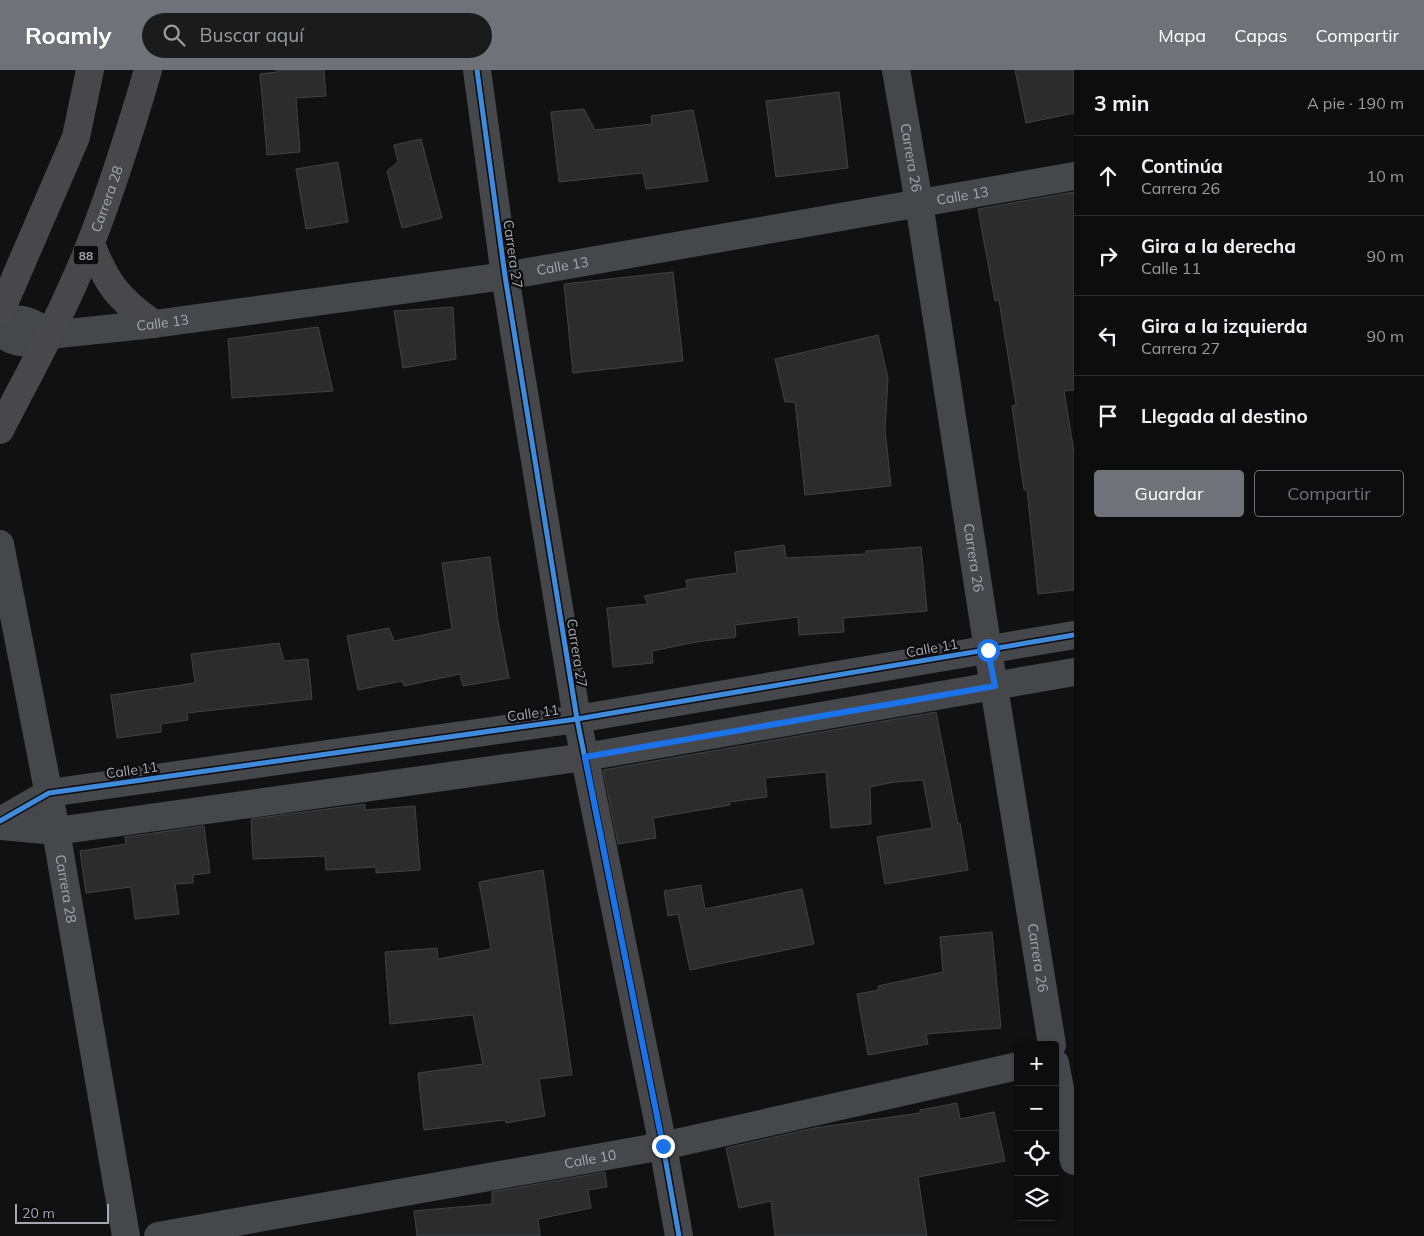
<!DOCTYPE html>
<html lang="es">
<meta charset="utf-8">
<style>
body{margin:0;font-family:Mulish,sans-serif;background:#1b1b1c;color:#f1f3f6}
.controls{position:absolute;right:15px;bottom:15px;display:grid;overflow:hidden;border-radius:5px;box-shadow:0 1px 4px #0004}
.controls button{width:45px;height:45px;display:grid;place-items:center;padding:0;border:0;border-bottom:1px solid #2d2d2e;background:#0d0d0e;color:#f1f3f6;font:25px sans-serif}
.scale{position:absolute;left:15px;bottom:12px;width:94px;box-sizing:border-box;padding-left:5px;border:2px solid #a3a7b1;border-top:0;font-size:14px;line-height:18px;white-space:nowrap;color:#a3a7b1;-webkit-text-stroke:4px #0c0c0d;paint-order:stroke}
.stop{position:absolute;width:15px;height:15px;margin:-11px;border:4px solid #1a73e8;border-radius:50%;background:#fff}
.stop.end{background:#1a73e8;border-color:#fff;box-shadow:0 1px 5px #0008}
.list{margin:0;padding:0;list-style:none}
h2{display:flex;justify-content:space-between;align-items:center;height:65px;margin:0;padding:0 20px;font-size:21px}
h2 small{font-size:16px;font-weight:400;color:#9a9c9e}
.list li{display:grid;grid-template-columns:32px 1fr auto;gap:15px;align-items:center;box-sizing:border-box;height:80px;padding:0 20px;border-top:1px solid #2d2d2e}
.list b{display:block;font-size:19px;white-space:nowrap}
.list p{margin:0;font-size:16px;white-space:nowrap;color:#9a9c9e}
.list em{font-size:16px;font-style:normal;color:#9a9c9e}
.actions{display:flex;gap:10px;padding:15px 20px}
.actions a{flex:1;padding:11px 0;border:1px solid #707279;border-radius:5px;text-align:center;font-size:18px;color:#707279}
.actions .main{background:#707279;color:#fff}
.icon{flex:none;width:28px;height:28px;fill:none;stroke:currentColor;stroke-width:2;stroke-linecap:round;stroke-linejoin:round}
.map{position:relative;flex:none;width:1074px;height:1166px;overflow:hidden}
header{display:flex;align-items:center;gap:30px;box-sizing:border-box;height:70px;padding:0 25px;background:#707279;color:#fff}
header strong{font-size:24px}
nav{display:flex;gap:28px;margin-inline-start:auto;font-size:18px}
.search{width:350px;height:45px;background:#1b1b1c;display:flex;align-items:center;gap:12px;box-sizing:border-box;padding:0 18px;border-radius:28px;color:#9a9c9e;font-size:19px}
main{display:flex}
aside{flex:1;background:#0d0d0e}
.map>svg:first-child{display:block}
</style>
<header>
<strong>Roamly</strong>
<div class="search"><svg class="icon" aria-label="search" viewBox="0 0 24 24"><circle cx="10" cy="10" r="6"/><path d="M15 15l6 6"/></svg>Buscar aquí</div>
<nav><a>Mapa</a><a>Capas</a><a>Compartir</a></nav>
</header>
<main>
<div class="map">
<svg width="1074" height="1166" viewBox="0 0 1074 1166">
<rect width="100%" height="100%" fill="#111112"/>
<!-- building -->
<g fill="#2c2c2d" stroke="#414245">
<polygon points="277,0 324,0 326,26 296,28 300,82 267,85 260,4 277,2"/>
<polygon points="1015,0 1074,0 1074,43 1026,53"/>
<polygon points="839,22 848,98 776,107 766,31"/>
<polygon points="584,39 595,60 652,54 651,46 693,40 708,111 646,119 643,103 559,112 551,42"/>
<polygon points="421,69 442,148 402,158 387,101 398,92 394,75"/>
<polygon points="338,92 348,152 306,159 296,99"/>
<polygon points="1074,122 1074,320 1064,321 1074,382 1074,520 1038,524 1027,420 1024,420 1012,336 1016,335 999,230 995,231 978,139"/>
<polygon points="673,202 683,291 573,303 564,214"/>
<polygon points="453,237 456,289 403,298 394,241"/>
<polygon points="318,257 333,321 232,328 228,269"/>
<polygon points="878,265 888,308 885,359 891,416 805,425 795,332 785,332 775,289"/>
<polygon points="784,475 786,488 866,484 866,481 921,477 927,541 843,548 844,562 799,565 798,547 735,555 736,567 696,572 652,581 653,593 613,597 607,538 648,534 644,526 687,518 686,510 737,503 735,482"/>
<polygon points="490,487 498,551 509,608 463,616 460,604 404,616 402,611 358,620 347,566 389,558 394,571 452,559 442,493"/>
<polygon points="279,573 284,591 308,589 312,629 187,643 188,650 161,654 161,662 117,668 111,625 195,613 191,584"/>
<polygon points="936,642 958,754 960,753 968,800 885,814 877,767 932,758 923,710 894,712 870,717 871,754 831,758 826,702 765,708 767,727 729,732 730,735 653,748 656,768 618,774 603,700"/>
<polygon points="365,734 365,740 415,736 420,800 376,803 376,797 326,800 325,786 253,789 251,749"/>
<polygon points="204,756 210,803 193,805 193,813 175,814 179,844 135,849 131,817 86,823 80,781 126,774 125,767"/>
<polygon points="543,800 572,1005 539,1009 545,1046 506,1053 505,1050 424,1060 418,1003 483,994 473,945 390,954 385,882 437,878 438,889 491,879 479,812"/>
<polygon points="701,815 705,839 802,819 814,874 690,900 678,844 668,846 664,821"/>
<polygon points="992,862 1001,958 926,964 928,974 868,985 857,924 879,920 878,916 943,902 940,867"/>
<polygon points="957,1033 960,1049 994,1042 1005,1091 918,1107 927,1166 775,1166 771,1131 739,1138 726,1078 814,1058 920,1043 920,1040"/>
<polygon points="605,1102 607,1117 588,1120 591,1138 538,1149 540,1166 417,1166 414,1141 492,1134 492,1122"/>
</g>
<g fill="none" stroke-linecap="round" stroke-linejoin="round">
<!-- minor -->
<g stroke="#45474a" stroke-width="28">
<polyline points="477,0 505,206 577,649 663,1076 679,1166"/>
<path id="s1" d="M896 0 919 133 988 580 1052 975"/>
<path d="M0 252C18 245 36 252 49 265"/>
<path id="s2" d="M0 261C14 276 33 275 49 265L154 254 505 206 1074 106"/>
<path id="s3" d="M0 474 56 761 126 1166"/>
<polyline points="0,751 49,723 577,649 1074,565"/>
<polyline points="0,756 56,761 585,687 1074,602"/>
<polyline points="1055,993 1074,1091"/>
<path id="s4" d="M158 1166 663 1076 1018 996"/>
</g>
<!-- highway -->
<g stroke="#48484b" stroke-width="28">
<path d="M91 174C107 214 118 229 154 254"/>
<polyline points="0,243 76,67 90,0"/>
<path id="s5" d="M0 360C32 298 66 237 91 172 113 116 131 58 148 0"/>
</g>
<!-- cycleway casing -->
<g stroke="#0c0c0d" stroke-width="8">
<g id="cycleway">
<polyline points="477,0 505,206 577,649 663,1076 679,1166"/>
<polyline points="0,751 49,723 577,649 1074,565"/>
</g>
</g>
<!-- cycleway -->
<use href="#cycleway" stroke="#408adc" stroke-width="5"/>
</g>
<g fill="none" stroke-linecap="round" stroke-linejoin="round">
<!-- route -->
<polyline stroke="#1a73e8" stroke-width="6" points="663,1076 585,687 995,616 988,580"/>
</g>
<g text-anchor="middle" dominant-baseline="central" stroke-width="4.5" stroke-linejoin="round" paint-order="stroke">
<!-- shield labels -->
<rect fill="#0c0c0d" stroke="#767880" stroke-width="1" x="73.5" y="175.5" width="25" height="19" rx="4"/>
<g font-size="12" font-weight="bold" fill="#a3a7b1">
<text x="86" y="185">88</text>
</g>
<!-- street labels -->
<g font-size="14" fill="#a3a7b1" stroke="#0c0c0d">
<text stroke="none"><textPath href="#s1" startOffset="89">Carrera 26</textPath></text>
<text stroke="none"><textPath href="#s2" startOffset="978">Calle 13</textPath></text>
<text stroke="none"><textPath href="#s5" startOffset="255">Carrera 28</textPath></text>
<text transform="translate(513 184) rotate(82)">Carrera 27</text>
<text stroke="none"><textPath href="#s2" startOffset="572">Calle 13</textPath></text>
<text stroke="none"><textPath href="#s2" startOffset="168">Calle 13</textPath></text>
<text stroke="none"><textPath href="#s1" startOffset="494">Carrera 26</textPath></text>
<text transform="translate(932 578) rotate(-10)">Calle 11</text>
<text transform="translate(577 583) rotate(81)">Carrera 27</text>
<text transform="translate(533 643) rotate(-8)">Calle 11</text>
<text transform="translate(132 700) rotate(-8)">Calle 11</text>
<text stroke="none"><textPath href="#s3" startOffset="351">Carrera 28</textPath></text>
<text stroke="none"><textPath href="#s1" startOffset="899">Carrera 26</textPath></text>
<text stroke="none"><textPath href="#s4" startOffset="439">Calle 10</textPath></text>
</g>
</g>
</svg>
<div class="controls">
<button>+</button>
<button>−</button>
<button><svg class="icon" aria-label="locate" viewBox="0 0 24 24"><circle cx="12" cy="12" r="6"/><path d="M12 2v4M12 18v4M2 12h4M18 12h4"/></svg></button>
<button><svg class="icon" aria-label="layers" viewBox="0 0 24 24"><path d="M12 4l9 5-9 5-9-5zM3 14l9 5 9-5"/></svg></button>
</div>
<div class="scale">20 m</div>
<div class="stop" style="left:988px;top:580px"></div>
<div class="stop end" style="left:663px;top:1076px"></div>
</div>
<aside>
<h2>3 min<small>A pie · 190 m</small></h2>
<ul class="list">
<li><svg class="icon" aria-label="ahead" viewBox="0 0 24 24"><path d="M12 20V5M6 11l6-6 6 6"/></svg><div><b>Continúa</b><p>Carrera 26</p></div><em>10 m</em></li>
<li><svg class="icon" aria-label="right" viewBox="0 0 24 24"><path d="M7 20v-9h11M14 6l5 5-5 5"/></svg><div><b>Gira a la derecha</b><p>Calle 11</p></div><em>90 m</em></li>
<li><svg class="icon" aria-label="left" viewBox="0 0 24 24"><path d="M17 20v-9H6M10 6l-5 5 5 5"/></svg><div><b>Gira a la izquierda</b><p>Carrera 27</p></div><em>90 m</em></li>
<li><svg class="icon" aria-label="arrive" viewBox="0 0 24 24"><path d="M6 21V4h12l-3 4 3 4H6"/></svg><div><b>Llegada al destino</b></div></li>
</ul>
<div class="actions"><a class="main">Guardar</a><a>Compartir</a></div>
</aside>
</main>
